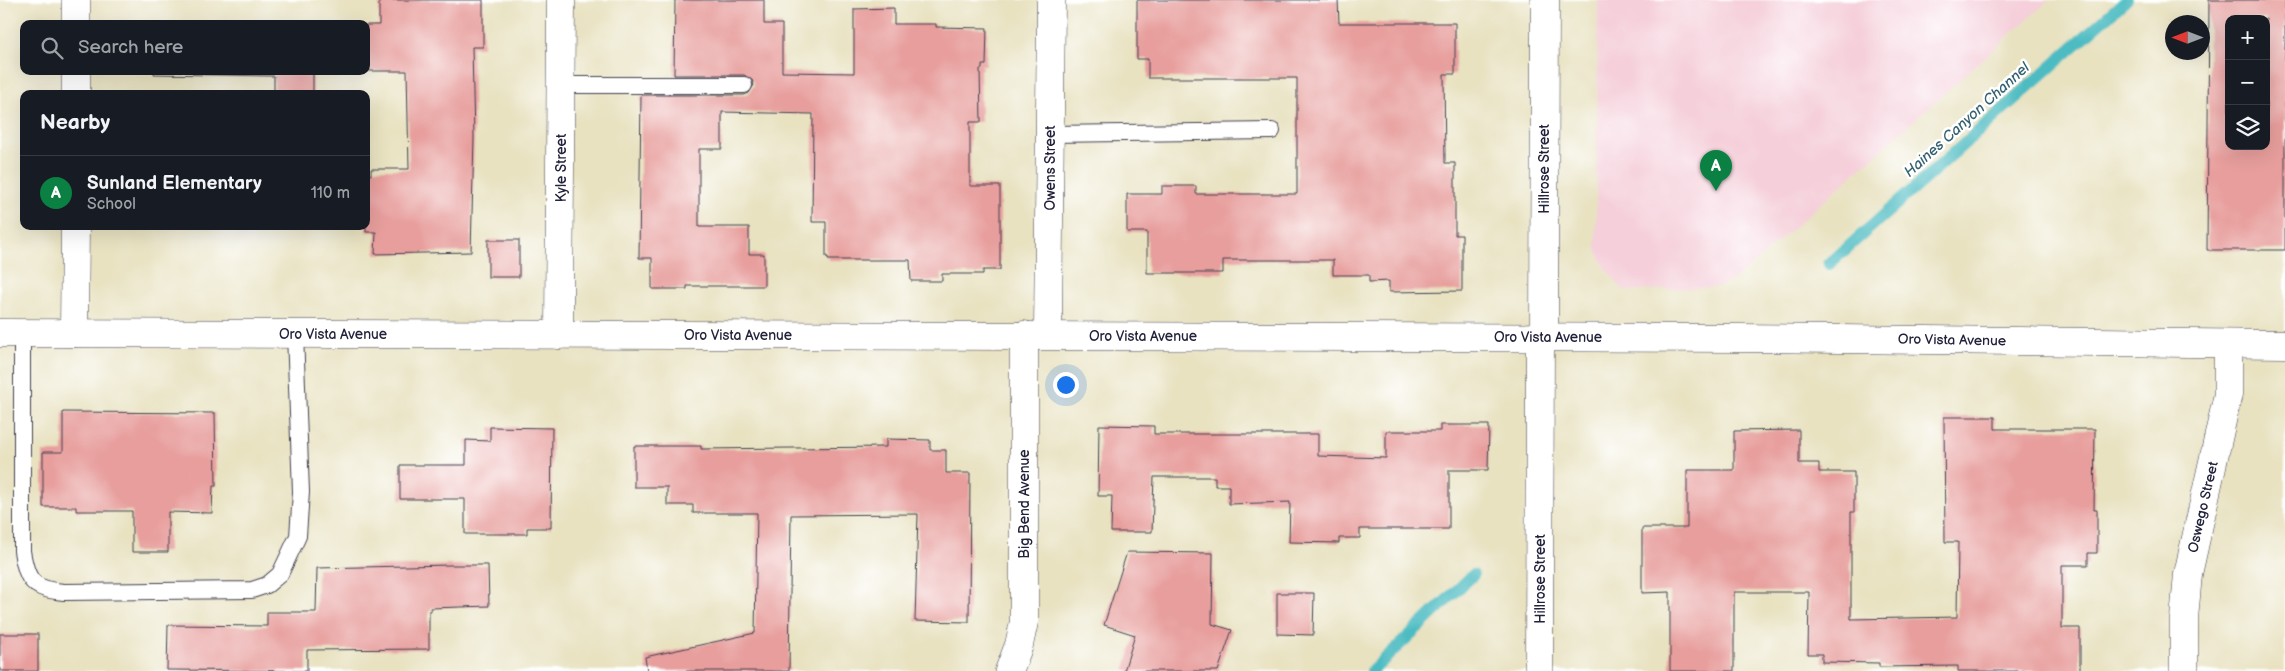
<!DOCTYPE html>
<meta charset="utf-8">
<style>
body{margin:0;font-family:"Balsamiq Sans",sans-serif;background:#242831;color:#f1f3f6}
.controls{position:absolute;right:15px;top:15px;display:grid;overflow:hidden;border-radius:10px;box-shadow:0 5px 20px #0002}
.controls button{width:45px;height:45px;display:grid;place-items:center;padding:0;border:0;border-bottom:1px solid #363941;background:#171b24;color:#f1f3f6;font:25px sans-serif}
.compass{position:absolute;left:2165px;top:15px;width:45px;height:45px;border-radius:50%;background:#171b24;box-shadow:0 5px 20px #0002;rotate:270deg}
.you{position:absolute;left:1065px;top:384px;width:18px;height:18px;margin:-12px;border:4px solid #fff;border-radius:50%;background:#1a73e8;box-shadow:0 0 0 8px #1a73e833}
.badge{display:grid;place-items:center;width:32px;height:32px;border-radius:50%;background:#0b8043;color:#fff;font-size:16px;font-weight:700}
.pin{position:absolute;translate:-50% -41px;filter:drop-shadow(0 1px 2px #0008)}
.pin::after{content:'';position:absolute;top:26px;width:18px;height:15px;background:inherit;clip-path:polygon(0 0,100% 0,50% 100%)}
.list{margin:0;padding:0;list-style:none}
h2{display:flex;justify-content:space-between;align-items:center;height:65px;margin:0;padding:0 20px;font-size:21px}
h2 small{font-size:16px;font-weight:400;color:#9ea1a6}
.list li{display:grid;grid-template-columns:32px 1fr auto;gap:15px;align-items:center;box-sizing:border-box;height:75px;padding:0 20px;border-top:1px solid #363941}
.list b{display:block;font-size:19px;white-space:nowrap}
.list p{margin:0;font-size:16px;white-space:nowrap;color:#9ea1a6}
.list em{font-size:16px;font-style:normal;color:#9ea1a6}
.icon{flex:none;width:28px;height:28px;fill:none;stroke:currentColor;stroke-width:2;stroke-linecap:round;stroke-linejoin:round}
.map{position:relative;flex:none;width:2285px;height:671px;overflow:hidden}
.search{position:absolute;background:#171b24;box-shadow:0 5px 20px #0002;left:20px;top:20px;width:350px;height:55px;display:flex;align-items:center;gap:12px;box-sizing:border-box;padding:0 18px;border-radius:10px;color:#9ea1a6;font-size:19px}
.panel{position:absolute;background:#171b24;box-shadow:0 5px 20px #0002;left:20px;top:90px;width:350px;height:140px;border-radius:10px}
.map>svg:first-child{display:block}
</style>
<div class="map">
<svg width="2285" height="671" viewBox="0 0 2285 671">
<rect width="100%" height="100%" fill="#fff"/>
<filter id="ink" filterUnits="userSpaceOnUse"><feTurbulence type="fractalNoise" baseFrequency=".02" numOctaves="2"/><feDisplacementMap in="SourceGraphic" scale="10" xChannelSelector="R" yChannelSelector="G"/><feConvolveMatrix kernelMatrix="1 2 1 2 8 2 1 2 1" color-interpolation-filters="sRGB"/></filter>
<filter id="wash" filterUnits="userSpaceOnUse"><feTurbulence type="fractalNoise" baseFrequency=".0096" numOctaves="4" result="noise"/><feDisplacementMap in="SourceGraphic" scale="20" xChannelSelector="R" yChannelSelector="G"/><feGaussianBlur stdDeviation="1.12" result="paint"/><feColorMatrix in="noise" values="0 0 0 0 0 0 0 0 0 0 0 0 0 0 0 0 0 1.4 0 .05"/><feComposite in="paint" operator="in"/></filter>
<g filter="url(#wash)">
<rect width="100%" height="100%" fill="#e8e2c1"/>
<!-- built -->
<polygon fill="#f5cfda" points="1598,0 2049,0 1737,278 1718,287 1624,291 1605,268 1596,249"/>
<g fill="none" stroke-linecap="round" stroke-linejoin="round">
<!-- stream -->
<g stroke="#4dbcc2" stroke-width="12">
<polyline points="1829,264 2126,0"/>
<polyline points="1372,671 1473,575"/>
</g>
</g>
<g id="blocks">
<!-- building -->
<g fill="#e79e9c" fill-rule="evenodd">
<polygon points="379,0 483,0 483,47 472,47 474,138 471,252 375,254 376,232 366,232 366,174 371,175 371,169 409,169 407,71 313,71 313,94 274,94 274,76 154,74 154,71 366,71 366,25 379,25"/>
<polygon points="675,0 764,0 764,24 782,24 782,72 854,73 854,9 894,8 894,24 936,24 936,27 987,28 986,65 982,65 982,69 980,69 981,122 970,122 970,186 1000,186 1000,270 983,270 983,274 942,274 942,281 911,281 910,260 828,260 828,257 826,257 826,222 812,222 813,114 722,112 722,149 699,149 699,227 749,227 749,254 764,254 764,286 687,286 687,289 652,289 652,258 639,258 641,95 744,95 749,93 754,85 752,80 744,75 674,75"/>
<polygon points="1137,0 1338,0 1339,23 1455,23 1455,74 1444,74 1445,163 1455,163 1455,235 1462,235 1462,291 1389,292 1389,281 1369,282 1369,275 1333,275 1333,260 1223,260 1223,273 1147,273 1147,232 1127,232 1127,194 1162,194 1162,186 1196,186 1196,194 1297,194 1297,78 1148,78 1148,59 1137,59"/>
<path d="M2209 0H2285V250H2207ZM2229 19H2266V146H2229Z"/>
<rect x="488" y="240" width="31" height="37"/>
<polygon points="63,412 215,413 216,486 213,486 212,513 168,512 168,552 132,552 132,511 76,511 76,507 43,507 43,452 63,452"/>
<polygon points="1944,417 1995,417 1995,429 2095,429 2094,510 2097,510 2097,553 2088,553 2088,565 2062,565 2062,628 2080,628 2080,671 1958,671 1958,666 1879,667 1879,663 1822,662 1822,654 1808,654 1809,592 1734,592 1734,671 1670,671 1670,592 1642,593 1642,528 1687,528 1687,470 1734,470 1734,431 1799,430 1799,463 1819,463 1819,472 1854,472 1854,512 1851,512 1851,619 1957,617 1958,542 1945,542"/>
<polygon points="1099,425 1154,426 1154,434 1318,434 1318,456 1386,458 1386,431 1440,431 1440,425 1489,425 1488,470 1449,470 1449,529 1360,529 1360,538 1339,538 1339,543 1289,542 1290,502 1229,504 1229,486 1215,486 1215,477 1154,477 1152,532 1111,532 1112,496 1098,496"/>
<polygon points="490,427 552,428 551,528 527,528 527,534 465,534 465,499 400,499 400,465 466,465 466,440 490,441"/>
<polygon points="886,439 930,440 930,450 946,450 946,473 970,473 969,622 915,621 918,514 791,515 789,671 647,671 645,657 755,633 757,513 693,513 693,505 667,505 667,487 634,487 634,446 701,446 701,449 886,447"/>
<polygon points="1127,552 1213,553 1212,624 1232,630 1218,671 1124,671 1135,635 1104,625"/>
<polygon points="450,565 488,565 489,606 431,608 431,611 429,611 429,649 307,650 307,671 167,670 168,625 267,626 267,612 316,612 317,568"/>
<polygon points="1277,593 1314,593 1313,635 1277,634"/>
<rect x="0" y="634" width="38" height="37"/>
</g>
</g>
</g>
<g filter="url(#ink)">
<use href="#blocks" fill-opacity="0" stroke="#403f4f" stroke-width="1"/>
<g fill="none" stroke-linecap="round" stroke-linejoin="round">
<!-- service casing -->
<g stroke="#403f4f" stroke-width="18">
<g id="service">
<polyline points="561,85 744,85"/>
<polyline points="1050,134 1272,131"/>
<path d="M22 333V551C27 581 32 589 64 592L252 590 267 585 280 574 298 536 301 492 295 334"/>
</g>
</g>
<!-- minor casing -->
<g stroke="#403f4f" stroke-width="29">
<g id="minor">
<polyline points="76,24 76,0"/>
<polyline points="76,94 76,71"/>
<polyline points="74,333 75,226"/>
<polyline points="559,335 561,0"/>
<polyline points="1048,335 1051,0"/>
<polyline points="1009,671 1019,645 1024,622 1024,335"/>
<polyline points="2184,671 2184,619 2188,574 2228,394 2228,344"/>
</g>
</g>
<!-- tertiary casing -->
<g stroke="#403f4f" stroke-width="29">
<g id="tertiary">
<polyline points="0,333 1738,338 2285,344"/>
<polyline points="1544,337 1545,0"/>
<polyline points="1539,671 1540,337"/>
</g>
</g>
<!-- service -->
<use href="#service" stroke="#fff" stroke-width="16"/>
<!-- minor -->
<use href="#minor" stroke="#fff" stroke-width="28"/>
<!-- tertiary -->
<use href="#tertiary" stroke="#fff" stroke-width="28"/>
</g>
</g>
<g text-anchor="middle" dominant-baseline="central" stroke-width="5" stroke-linejoin="round" paint-order="stroke">
<!-- street labels -->
<g font-size="14" fill="#22223b" stroke="#fff">
<text transform="translate(561 168) rotate(-90)">Kyle Street</text>
<text transform="translate(1050 168) rotate(-90)">Owens Street</text>
<text transform="translate(1544 169) rotate(-90)">Hillrose Street</text>
<text x="333" y="334">Oro Vista Avenue</text>
<text x="738" y="335">Oro Vista Avenue</text>
<text x="1143" y="336">Oro Vista Avenue</text>
<text x="1548" y="337">Oro Vista Avenue</text>
<text transform="translate(1952 340) rotate(1)">Oro Vista Avenue</text>
<text transform="translate(1024 504) rotate(-90)">Big Bend Avenue</text>
<text transform="translate(2203 507) rotate(-77)">Oswego Street</text>
<text transform="translate(1540 579) rotate(-90)">Hillrose Street</text>
</g>
<!-- water labels -->
<g font-size="15" font-style="italic" fill="#336071" stroke="#fff">
<text transform="translate(1967 120) rotate(-42)">Haines Canyon Channel</text>
</g>
</g>
</svg>
<div class="controls">
<button>+</button>
<button>−</button>
<button><svg class="icon" aria-label="layers" viewBox="0 0 24 24"><path d="M12 4l9 5-9 5-9-5zM3 14l9 5 9-5"/></svg></button>
</div>
<svg class="compass" viewBox="-18 -18 36 36"><path d="M0-13l5 13h-10z" fill="#e53935"/><path d="M0 13l5-13h-10z" fill="#9ea1a6"/></svg>
<div class="you"></div>
<div class="pin badge" style="left:1716px;top:191px">A</div>
<div class="search"><svg class="icon" aria-label="search" viewBox="0 0 24 24"><circle cx="10" cy="10" r="6"/><path d="M15 15l6 6"/></svg>Search here</div>
<section class="panel">
<h2>Nearby<small></small></h2>
<ul class="list">
<li><span class="badge">A</span><div><b>Sunland Elementary</b><p>School</p></div><em>110 m</em></li>
</ul>
</section>
</div>
